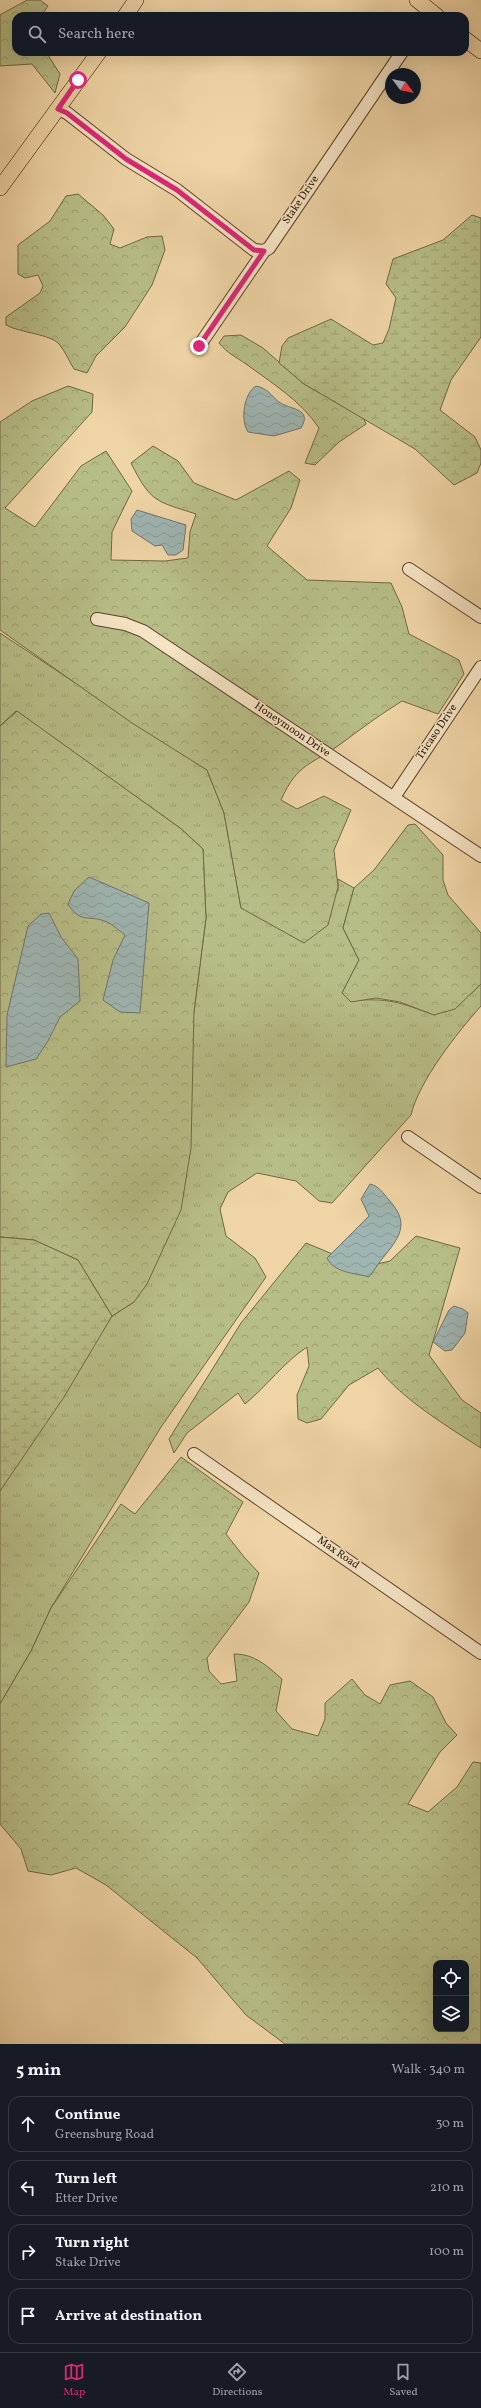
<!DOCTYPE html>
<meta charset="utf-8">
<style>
body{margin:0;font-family:Vollkorn,serif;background:#20242c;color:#f1f3f6}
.controls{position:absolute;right:12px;bottom:12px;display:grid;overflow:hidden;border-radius:8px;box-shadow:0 4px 16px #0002}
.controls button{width:36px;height:36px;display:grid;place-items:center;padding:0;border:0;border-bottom:1px solid #363941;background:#171b24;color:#f1f3f6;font:20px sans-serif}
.compass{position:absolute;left:385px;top:68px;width:36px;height:36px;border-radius:50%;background:#171b24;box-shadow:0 4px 16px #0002;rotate:122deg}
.stop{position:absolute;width:12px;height:12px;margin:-9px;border:3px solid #db2777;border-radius:50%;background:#fff}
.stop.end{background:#db2777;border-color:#fff;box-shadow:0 1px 4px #0008}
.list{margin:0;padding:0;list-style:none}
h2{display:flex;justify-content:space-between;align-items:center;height:52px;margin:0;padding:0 16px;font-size:17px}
h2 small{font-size:13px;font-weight:400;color:#9ea1a6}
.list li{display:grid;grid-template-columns:26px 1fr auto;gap:12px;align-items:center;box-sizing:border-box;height:56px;margin:0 8px 8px;padding:0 8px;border:1px solid #363941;border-radius:12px}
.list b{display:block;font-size:15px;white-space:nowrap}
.list p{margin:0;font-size:13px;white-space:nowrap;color:#9ea1a6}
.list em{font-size:13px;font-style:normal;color:#9ea1a6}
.icon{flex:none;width:22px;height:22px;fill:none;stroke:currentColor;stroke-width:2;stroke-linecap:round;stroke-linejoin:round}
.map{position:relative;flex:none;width:481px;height:2044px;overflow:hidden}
.search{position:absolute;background:#171b24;box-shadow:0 4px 16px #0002;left:12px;right:12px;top:12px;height:44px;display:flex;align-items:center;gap:10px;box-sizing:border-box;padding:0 14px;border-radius:12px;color:#9ea1a6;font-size:15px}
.sheet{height:308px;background:#171b24}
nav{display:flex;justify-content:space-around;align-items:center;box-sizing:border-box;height:56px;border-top:1px solid #363941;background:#171b24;font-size:11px;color:#9ea1a6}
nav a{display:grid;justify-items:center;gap:2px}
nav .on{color:#db2777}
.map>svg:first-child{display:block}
</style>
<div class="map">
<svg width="481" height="2044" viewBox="0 0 481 2044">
<defs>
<pattern id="grass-tufts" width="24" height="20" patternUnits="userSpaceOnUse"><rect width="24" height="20" fill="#b7bd87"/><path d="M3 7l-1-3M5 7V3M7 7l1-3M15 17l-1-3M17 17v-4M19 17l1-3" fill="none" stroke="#9ea173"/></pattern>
<pattern id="forest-crowns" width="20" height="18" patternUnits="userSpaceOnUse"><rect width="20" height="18" fill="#b7bd87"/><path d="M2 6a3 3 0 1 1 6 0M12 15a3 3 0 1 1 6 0" fill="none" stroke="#9ea173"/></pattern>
<pattern id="wetland-marsh" width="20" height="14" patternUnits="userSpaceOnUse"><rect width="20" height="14" fill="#b7bd87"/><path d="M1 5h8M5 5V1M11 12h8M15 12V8" fill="none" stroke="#9ea173"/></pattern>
<pattern id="water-waves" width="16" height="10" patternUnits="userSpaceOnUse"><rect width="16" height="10" fill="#9eb5b2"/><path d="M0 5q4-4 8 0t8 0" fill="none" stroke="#889b97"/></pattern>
</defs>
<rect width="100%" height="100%" fill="#efd4a5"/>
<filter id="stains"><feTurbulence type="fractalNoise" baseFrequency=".005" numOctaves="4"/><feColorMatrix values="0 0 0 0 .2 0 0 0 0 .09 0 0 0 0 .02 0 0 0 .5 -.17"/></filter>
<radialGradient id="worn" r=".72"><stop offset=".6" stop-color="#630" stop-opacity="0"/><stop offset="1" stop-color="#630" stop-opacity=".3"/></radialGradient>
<!-- grass -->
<path fill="url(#grass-tufts)" stroke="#706844" d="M0 633 207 770 224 813 241 908 338 891V879L354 888 343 928 359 960 342 993 351 1001C387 997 402 1003 434 1015L472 993 481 984V1006C457 1033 419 1081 411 1115L332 1203 319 1201 296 1181 257 1173 228 1192 220 1209 226 1236 255 1258 266 1277 161 1427 51 1608 31 1651 0 1704V1490L112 1316 134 1302 194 1012 206 918 203 849 180 828 16 711 0 726Z"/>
<!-- forest -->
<g fill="url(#forest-crowns)" stroke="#706844" fill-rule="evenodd">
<polygon points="27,0 40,0 48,6 41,16 16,16 16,52 46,52 60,74 55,93 32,64 0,66 0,15"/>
<path d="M78 194 103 215 114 229 110 244 120 248 147 237 162 236 165 250 152 285 125 327 96 356 87 373 74 369C69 361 65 351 59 344 50 334 21 333 6 325V317L40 293 43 286 38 275 25 278 18 274V245L50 221 66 196Z"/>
<path d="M241 335 263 348 304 384 363 417 366 424 339 442 315 465 305 463 319 428C301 401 272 383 246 364 236 357 227 353 219 343L224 336Z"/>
<path d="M68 386 93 394 92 412 5 508 35 527 81 466 106 451 132 491 112 532 111 560 165 561 188 558 190 532 196 514C156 501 151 503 131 463L153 446 178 461 194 483 236 500 289 471 300 480 291 508 267 546 307 580 391 583 402 607 409 634 459 660 464 674 438 714 402 701C381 714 362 728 342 743 312 765 298 762 281 800L297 809 324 796 351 810 334 850 338 887 328 925 304 943 241 908 224 813 207 770 132 723 0 630V422L32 401Z"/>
<polygon points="17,711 180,828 203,849 206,918 194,1012 191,1148 181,1210 147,1284 134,1302 112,1316 78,1260 34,1240 0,1237 0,726"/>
<polygon points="415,824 443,855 443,880 448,895 481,933 481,984 455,1009 434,1015 400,1002 376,998 351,1002 342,993 359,960 343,928 354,888 374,870 408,825"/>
<path d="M416 1236 460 1248 429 1355 462 1400 481 1413V1448C448 1427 402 1399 378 1368L349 1385 321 1419 307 1423 298 1419 297 1395 309 1366 307 1347C283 1363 268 1385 245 1404L238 1393 187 1433 174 1453 169 1439 241 1323 306 1243 364 1267 390 1261Z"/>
<path d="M181 1457 243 1502 226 1534 244 1557 259 1573 249 1602 207 1658 209 1671 221 1684 237 1681 234 1654C255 1654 267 1666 282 1679L276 1711 292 1729 318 1736 325 1719V1703L352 1679 365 1695 380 1704 390 1685 410 1681 433 1697 446 1723 457 1735 440 1752 408 1804 428 1812 457 1787 473 1762 481 1763V2044H285L246 2015 197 1958 106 1885 76 1868 51 1875 28 1871 21 1849 0 1824V1704L31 1651 51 1608 121 1504 135 1514ZM436 1963H466V2029H436Z"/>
</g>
<!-- wetland -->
<g fill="url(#wetland-marsh)" stroke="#706844">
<polygon points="472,215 481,218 481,337 451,380 440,410 475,437 481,450 481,463 477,473 454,485 415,449 304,384 279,363 282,346 288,338 331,319 373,345 383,343 389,329 396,298 386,284 393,259 443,240"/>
<polygon points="0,1237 34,1240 78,1260 112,1316 64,1397 0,1491"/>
</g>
<!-- water -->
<g fill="url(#water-waves)" stroke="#70746c">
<path d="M256 386C268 388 271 396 279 402 290 410 313 408 301 428L274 436 248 432C240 420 244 393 256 386Z"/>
<polygon points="137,510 186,525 183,550 176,555 168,555 162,545 155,546 132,531 131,519"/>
<path d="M89 877 149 903 140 1013 120 1012 103 1000 113 960 125 935C120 931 113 925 107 922 89 914 81 925 68 904L74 891Z"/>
<polygon points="49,913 61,937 78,959 80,1001 60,1017 48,1041 36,1059 6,1067 7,1015 28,926 41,914"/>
<path d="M370 1184C379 1186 383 1193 389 1200 411 1224 399 1238 382 1259 377 1265 374 1271 369 1277 355 1273 334 1273 327 1258L369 1216 361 1199Z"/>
<polygon points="454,1306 463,1309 468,1313 465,1333 452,1350 445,1351 433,1342 449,1310"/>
</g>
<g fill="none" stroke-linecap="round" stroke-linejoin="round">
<!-- minor casing -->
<g stroke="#5b422b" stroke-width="14">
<g id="minor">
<polyline points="58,109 67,113 126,159 177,190 254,250 264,251"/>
<polyline points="199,346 264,251 269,248 402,52"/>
<polyline points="409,569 481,617"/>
<polyline points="97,619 125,624 143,631 481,856"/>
<polyline points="394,797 481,667"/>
<polyline points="408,1137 481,1187"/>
<polyline points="194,1454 481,1653"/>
</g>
</g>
<!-- major casing -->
<g stroke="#2a1202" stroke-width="16">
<g id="major">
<polyline points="417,0 437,16"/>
<polyline points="125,16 136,0"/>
<polyline points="465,39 481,51"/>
<polyline points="0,188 99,52"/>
</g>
</g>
<!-- minor -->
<use href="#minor" stroke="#f5e3c4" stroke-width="12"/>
<!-- major -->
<use href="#major" stroke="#efd4a5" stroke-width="15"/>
</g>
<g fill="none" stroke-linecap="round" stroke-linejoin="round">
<!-- route -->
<polyline stroke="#db2777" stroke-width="5" points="78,80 58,109 67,113 126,159 177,190 254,250 264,251 199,346"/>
</g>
<g text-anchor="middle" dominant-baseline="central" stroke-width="3" stroke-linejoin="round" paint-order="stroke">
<!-- street labels -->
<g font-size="11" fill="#2a1202" stroke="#f5e3c4">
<text transform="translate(301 200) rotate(-56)">Stake Drive</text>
<text transform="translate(292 730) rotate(34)">Honeymoon Drive</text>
<text transform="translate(437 732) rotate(-56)">Tricaso Drive</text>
<text transform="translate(338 1553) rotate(35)">Max Road</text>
</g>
</g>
<rect width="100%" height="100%" filter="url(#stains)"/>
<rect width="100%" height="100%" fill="url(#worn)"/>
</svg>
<div class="controls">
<button><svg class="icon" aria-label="locate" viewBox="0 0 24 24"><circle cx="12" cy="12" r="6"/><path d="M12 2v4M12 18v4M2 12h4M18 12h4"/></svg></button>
<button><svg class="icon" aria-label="layers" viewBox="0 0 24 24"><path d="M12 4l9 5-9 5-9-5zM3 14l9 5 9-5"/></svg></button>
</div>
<svg class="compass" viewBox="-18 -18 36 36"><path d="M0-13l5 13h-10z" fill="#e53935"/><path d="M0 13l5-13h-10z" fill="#9ea1a6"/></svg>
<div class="stop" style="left:78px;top:80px"></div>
<div class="stop end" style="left:199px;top:346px"></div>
<div class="search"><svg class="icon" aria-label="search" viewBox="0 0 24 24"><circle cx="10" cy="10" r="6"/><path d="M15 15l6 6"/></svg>Search here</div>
</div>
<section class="sheet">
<h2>5 min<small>Walk · 340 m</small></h2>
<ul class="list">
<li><svg class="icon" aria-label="ahead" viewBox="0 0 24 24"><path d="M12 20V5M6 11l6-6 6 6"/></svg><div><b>Continue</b><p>Greensburg Road</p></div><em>30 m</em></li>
<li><svg class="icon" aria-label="left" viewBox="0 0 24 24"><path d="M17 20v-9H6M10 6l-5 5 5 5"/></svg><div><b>Turn left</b><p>Etter Drive</p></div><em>210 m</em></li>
<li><svg class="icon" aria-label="right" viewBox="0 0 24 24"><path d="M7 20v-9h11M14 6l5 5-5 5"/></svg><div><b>Turn right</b><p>Stake Drive</p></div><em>100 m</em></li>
<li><svg class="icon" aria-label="arrive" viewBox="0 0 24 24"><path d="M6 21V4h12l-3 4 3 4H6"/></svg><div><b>Arrive at destination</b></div></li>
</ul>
</section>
<nav>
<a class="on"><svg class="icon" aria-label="map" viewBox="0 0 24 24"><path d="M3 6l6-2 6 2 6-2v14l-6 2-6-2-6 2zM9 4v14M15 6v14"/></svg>Map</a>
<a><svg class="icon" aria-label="directions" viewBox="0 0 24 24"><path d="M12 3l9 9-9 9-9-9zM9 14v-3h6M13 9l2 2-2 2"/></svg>Directions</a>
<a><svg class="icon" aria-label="saved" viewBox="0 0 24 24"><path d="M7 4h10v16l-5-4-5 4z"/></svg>Saved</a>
</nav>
